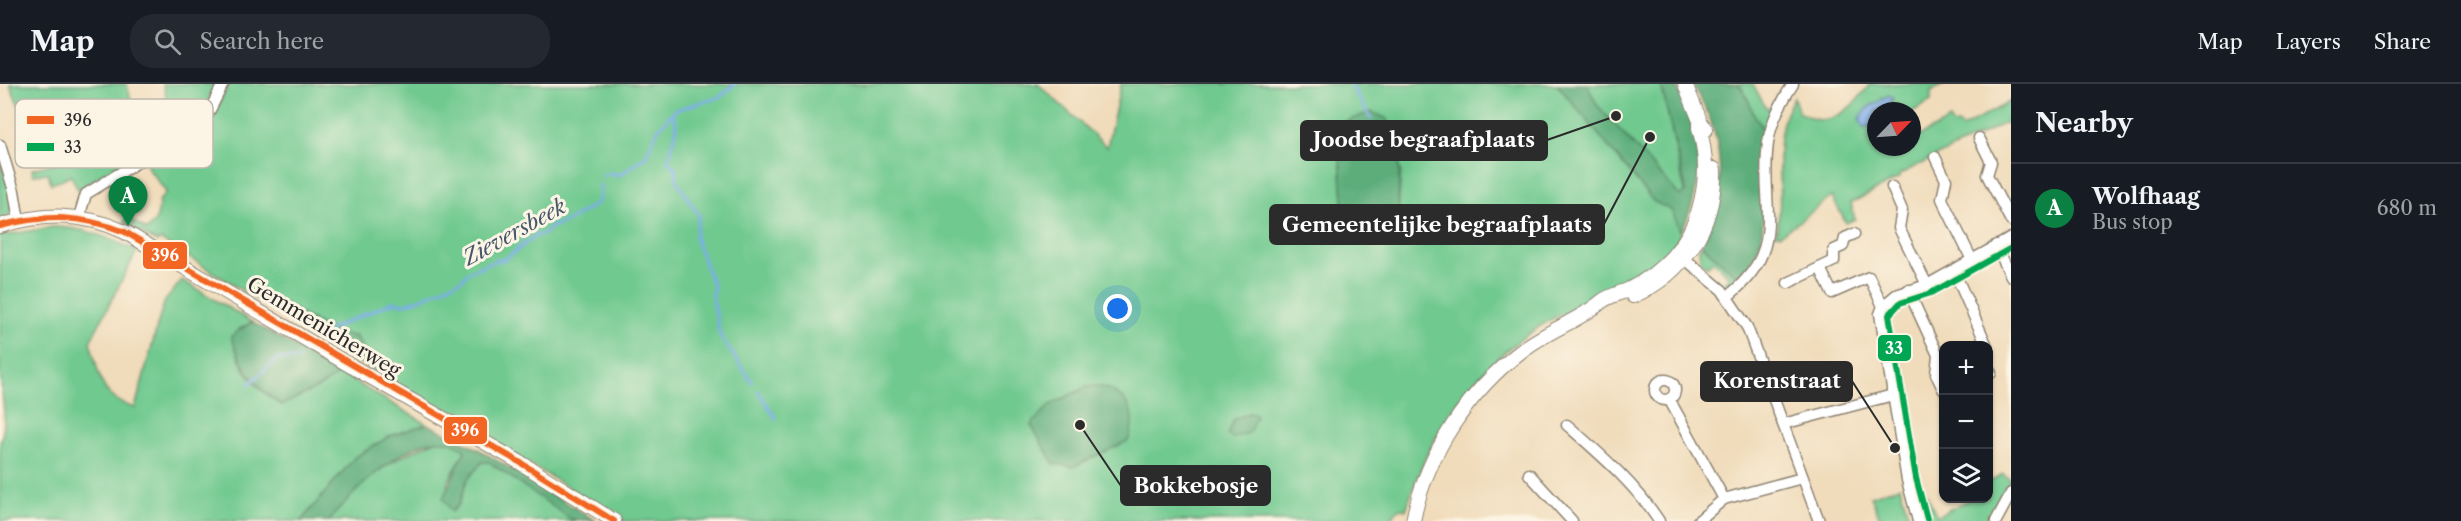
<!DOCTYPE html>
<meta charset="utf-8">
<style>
body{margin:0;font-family:"Libre Caslon Text",serif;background:#242831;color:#f1f3f6}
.controls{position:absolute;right:18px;bottom:18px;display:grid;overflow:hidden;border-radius:12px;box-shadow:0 2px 4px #0004}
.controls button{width:54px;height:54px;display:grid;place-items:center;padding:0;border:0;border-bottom:2px solid #363941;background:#171b24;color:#f1f3f6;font:30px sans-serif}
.compass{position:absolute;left:1867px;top:18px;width:54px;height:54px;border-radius:50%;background:#171b24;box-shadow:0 2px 4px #0004;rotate:65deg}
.you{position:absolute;left:1118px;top:225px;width:21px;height:21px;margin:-15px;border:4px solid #fff;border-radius:50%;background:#1a73e8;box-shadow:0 0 0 9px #1a73e833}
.badge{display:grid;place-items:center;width:39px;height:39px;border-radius:50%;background:#0b8043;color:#fff;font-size:20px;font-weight:700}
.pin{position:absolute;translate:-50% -50px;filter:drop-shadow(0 2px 3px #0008)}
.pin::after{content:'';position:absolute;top:32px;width:21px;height:18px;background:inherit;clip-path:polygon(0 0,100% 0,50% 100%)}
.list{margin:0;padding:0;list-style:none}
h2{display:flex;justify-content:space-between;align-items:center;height:78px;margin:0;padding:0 24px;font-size:26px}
h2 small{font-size:20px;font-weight:400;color:#9ea1a6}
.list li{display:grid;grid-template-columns:39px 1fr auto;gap:18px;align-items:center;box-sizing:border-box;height:90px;padding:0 24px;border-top:2px solid #363941}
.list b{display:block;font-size:22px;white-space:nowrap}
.list p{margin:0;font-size:20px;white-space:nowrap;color:#9ea1a6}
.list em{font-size:20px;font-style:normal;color:#9ea1a6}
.icon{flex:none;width:33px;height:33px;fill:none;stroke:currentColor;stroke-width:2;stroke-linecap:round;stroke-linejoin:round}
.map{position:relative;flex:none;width:2011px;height:437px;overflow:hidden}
header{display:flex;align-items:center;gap:36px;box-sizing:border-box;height:84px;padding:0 30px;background:#171b24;border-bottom:2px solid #363941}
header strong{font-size:28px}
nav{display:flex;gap:33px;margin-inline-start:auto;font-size:21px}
.search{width:420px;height:54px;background:#242831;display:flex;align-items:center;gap:15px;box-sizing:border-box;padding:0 21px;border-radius:24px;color:#9ea1a6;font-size:22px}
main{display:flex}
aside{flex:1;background:#171b24}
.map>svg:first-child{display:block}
</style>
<header>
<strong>Map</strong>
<div class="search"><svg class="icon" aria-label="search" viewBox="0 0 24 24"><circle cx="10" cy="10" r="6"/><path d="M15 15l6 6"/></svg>Search here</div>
<nav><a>Map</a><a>Layers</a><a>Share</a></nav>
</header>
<main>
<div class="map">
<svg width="2011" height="437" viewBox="0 0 2011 437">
<rect width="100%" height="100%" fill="#fcf5e5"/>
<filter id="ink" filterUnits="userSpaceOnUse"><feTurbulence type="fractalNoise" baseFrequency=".0167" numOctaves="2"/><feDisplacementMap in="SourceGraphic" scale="12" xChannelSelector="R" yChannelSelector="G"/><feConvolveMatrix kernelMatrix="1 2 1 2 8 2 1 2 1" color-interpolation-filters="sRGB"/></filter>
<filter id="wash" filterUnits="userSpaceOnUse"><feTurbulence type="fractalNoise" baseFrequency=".008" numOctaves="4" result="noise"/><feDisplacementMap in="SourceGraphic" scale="24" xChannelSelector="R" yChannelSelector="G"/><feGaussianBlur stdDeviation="1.35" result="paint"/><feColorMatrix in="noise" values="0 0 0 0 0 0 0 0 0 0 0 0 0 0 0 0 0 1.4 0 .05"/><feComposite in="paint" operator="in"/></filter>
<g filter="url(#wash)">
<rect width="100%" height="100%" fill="#f0dbba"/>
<!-- green -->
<g fill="#6fc98f" stroke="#4d7a5d" stroke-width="1.5" fill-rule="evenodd">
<polygon points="10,0 127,0 143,66 78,106 71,92 51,100 48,89 33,91 32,85 56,79 52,65 38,69 36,63 54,57 52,50 38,52 26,31 28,29 24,18 18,20"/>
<polygon points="163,0 217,0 197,35 176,50"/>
<path d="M229 0H1038L1107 63 1121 0H1557L1654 118 1671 125 1681 148C1659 200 1591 212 1547 238 1475 280 1430 347 1406 426L1400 424 1387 437H625L374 288 368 271 355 252C339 251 299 230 286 220L272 225 161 156 156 158 124 138 127 134 147 146C157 137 159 130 159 117L166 108 146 81 209 38ZM1338 46 1401 86 1398 130 1385 145 1352 144 1342 135 1344 129ZM1099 302 1101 369 1073 383 1031 342 1050 321 1086 304Z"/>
<polygon points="1587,0 1661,0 1685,108 1680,112 1597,21"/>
<path d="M1738 0H1753L1766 24 1772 23 1766 47C1748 29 1753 16 1738 0Z"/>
<path d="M1870 0H1945L1931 7V17L1912 28 1885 27 1891 20 1882 13 1868 44 1876 37V63H1912V56L1950 36 1953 41 1958 40 1962 44 2011 17V36L1900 90 1899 94 1851 119 1855 135 1846 139 1832 113C1814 125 1798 139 1780 151L1776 150C1787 104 1767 54 1794 14L1799 29C1806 31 1816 37 1822 36 1843 34 1859 16 1870 0Z"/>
<path d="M0 77C5 93 17 117 8 133L0 136Z"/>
<path d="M53 143C84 143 109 154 137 167L90 258C101 292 97 313 135 324L161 228 165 217 182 196 252 238 239 245C238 252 235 262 237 268 244 292 262 309 282 321L321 302 340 289 427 340 390 352 355 373 301 437H0V358C9 337 1 310 0 288 0 243 0 197 0 152Z"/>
<polygon points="1702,161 1737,192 1729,201 1724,198 1729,192 1713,177 1707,183 1700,176 1699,165"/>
<path d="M441 355 458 360 465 367 447 400 452 427 459 420 467 396 482 378H489L575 437H329C364 393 389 375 441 355Z"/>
<polygon points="2003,390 2010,395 1987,437 1924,437 1915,402 1923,404 1937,432 1970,415 1988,414 1989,398"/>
<polygon points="1900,402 1910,437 1881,437 1871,412"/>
</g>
<!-- forest -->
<g fill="#5bad7a" stroke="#436c52" stroke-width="1.5">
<path d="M1557 0H1587L1597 21 1680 112 1685 108V102L1661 0H1676C1702 58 1709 89 1681 148L1671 126 1654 118Z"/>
<path d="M1693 0H1738C1753 16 1748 29 1766 47L1762 155 1751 179 1737 192 1702 161C1721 121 1726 78 1710 35 1705 21 1699 15 1693 0Z"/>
<polygon points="1371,28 1386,34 1400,59 1398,130 1385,145 1352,144 1342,135 1344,129 1338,46 1347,37"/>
<path d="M286 220C299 230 339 251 355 252L368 271 374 288 272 225Z"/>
<path d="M252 238 340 289 321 302 282 321C255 305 241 282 231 252Z"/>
<path d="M1099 302C1128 310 1139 328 1128 357L1073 383 1054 380 1031 341 1050 321 1086 303Z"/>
<polygon points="1249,329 1255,330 1256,333 1249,349 1233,354 1227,350 1234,335"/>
<path d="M427 340 478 365 596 437 571 435 489 378H482L467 396 459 420 452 428 443 414 465 367C428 329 352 408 329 437H301L355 373 390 352Z"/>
</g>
<!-- water -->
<polygon fill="#7cace7" stroke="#546c89" stroke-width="1.5" points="1889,11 1893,14 1885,27 1876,27 1876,37 1864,45 1859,35 1867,24"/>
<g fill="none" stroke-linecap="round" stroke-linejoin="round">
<!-- stream -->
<g stroke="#7cace7" stroke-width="3">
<polyline points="1350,0 1371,35"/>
<path d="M672 30C682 43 671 62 668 77L675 84 678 99 699 131 695 153 714 204 712 209 720 252 752 298"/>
<polyline points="603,92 609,89 620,91 646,72 658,45 675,26 720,13 735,0"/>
<polyline points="328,246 393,218 404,220 418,216 461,196 470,187 497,176 504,176 535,152 544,150 551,143 568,137 596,120 599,117 600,101"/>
<polyline points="249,300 277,275 300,275"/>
<polyline points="758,307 776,335"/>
</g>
</g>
</g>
<g filter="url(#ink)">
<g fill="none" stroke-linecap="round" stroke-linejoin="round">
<!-- street casing -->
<g stroke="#8e8372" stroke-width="13">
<g id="street">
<polyline points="1979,54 1991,78 1987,91 2011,137"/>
<polyline points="0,61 14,107 19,137"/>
<polyline points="1935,73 1946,96 1942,115 1972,176"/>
<polyline points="1892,103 1902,126 1899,144 1927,201"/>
<polyline points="79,133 86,110 198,41 208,30 223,0"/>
<polyline points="1996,161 2011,192"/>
<polyline points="1679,170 1722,206 1747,243 1819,437"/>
<polyline points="1820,184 1832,209 1869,193 1883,222"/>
<polyline points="1954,187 1987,262"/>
<polyline points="1788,199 1834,177 1834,166 1843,162 1845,154 1854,150"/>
<polyline points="1908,206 1938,271 1936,290 1943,305"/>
<path d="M1728 212C1790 163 1759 123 1768 59 1771 37 1781 19 1793 0"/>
<polyline points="1988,284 1991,289"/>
<circle cx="1665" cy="306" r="10"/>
<polyline points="1669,315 1724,415"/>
<polyline points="1783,340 1893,311"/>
<path d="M1567 341C1601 371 1634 399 1659 437"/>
<polyline points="1529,390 1572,437"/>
<polyline points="1698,437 1724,415 1802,394"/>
<polyline points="1918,437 1907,396 1880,230 1883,222 1896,211 1927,201 2011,154"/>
<polyline points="1996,437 2011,409"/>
</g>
</g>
<!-- secondary casing -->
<g stroke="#8e8372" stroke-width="16">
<g id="secondary">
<polyline points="1685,0 1701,39 1706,45"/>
<path d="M0 142C44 129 82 128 125 148L346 279 521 379 614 437"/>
<path d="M1633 212C1684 190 1716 141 1714 85"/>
<path d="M1413 437C1426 370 1469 306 1524 265 1547 247 1582 235 1601 218 1608 212 1621 209 1630 205 1662 188 1689 161 1699 125 1707 98 1707 71 1699 44L1701 39"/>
</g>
</g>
<!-- street -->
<use href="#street" stroke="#fff" stroke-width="10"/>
<!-- secondary -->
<use href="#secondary" stroke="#fff" stroke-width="14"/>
<!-- bus-1 casing -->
<g stroke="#fcf5e5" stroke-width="10">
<path id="bus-1" d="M0 142C44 130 82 131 125 148L521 379 614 437"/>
</g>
<!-- bus-2 casing -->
<g stroke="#fcf5e5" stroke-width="10">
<polyline id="bus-2" points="1927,435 1916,394 1889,231 1900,219 1931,209 2011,164"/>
</g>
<!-- bus-1 -->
<use href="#bus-1" stroke="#f26522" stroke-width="6"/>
<!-- bus-2 -->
<use href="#bus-2" stroke="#00a651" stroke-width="6"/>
</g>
</g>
<g text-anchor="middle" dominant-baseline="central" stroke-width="6" stroke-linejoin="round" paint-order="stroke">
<!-- street labels -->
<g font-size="20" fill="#2b2b2b" stroke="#fcf5e5">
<text transform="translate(324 243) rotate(31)">Gemmenicherweg</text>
</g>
<!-- water labels -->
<g font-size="21" font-style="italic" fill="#47586d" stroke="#fcf5e5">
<text transform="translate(514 148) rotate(-29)">Zieversbeek</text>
</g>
</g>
<!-- legend -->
<rect x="15" y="15" width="198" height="69" rx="9" fill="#fcf5e5" stroke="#bdb8ad" stroke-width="1.5"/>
<rect x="27" y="32" width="27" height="8" fill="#f26522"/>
<rect x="27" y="59" width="27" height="8" fill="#00a651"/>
<g font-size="16" fill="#2b2b2b">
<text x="64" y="42">396</text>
<text x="64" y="69">33</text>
</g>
<!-- callouts -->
<path fill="none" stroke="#2b2b2b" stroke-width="2" d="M1616 32L1547 56M1650 53L1604 140M1895 364L1852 297M1080 341L1121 402"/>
<g fill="#2b2b2b" stroke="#fcf5e5" stroke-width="2">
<circle cx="1616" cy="32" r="6"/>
<circle cx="1650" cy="53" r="6"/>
<circle cx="1895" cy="364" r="6"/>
<circle cx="1080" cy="341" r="6"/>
</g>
<g fill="#2b2b2b" stroke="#2b2b2b" stroke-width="2">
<rect x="1301" y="37" width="246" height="39" rx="6"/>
<rect x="1270" y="121" width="334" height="39" rx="6"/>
<rect x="1701" y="278" width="151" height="39" rx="6"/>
<rect x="1121" y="382" width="149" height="39" rx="6"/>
</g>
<g font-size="21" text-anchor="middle" font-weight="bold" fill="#fff">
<text x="1424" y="63">Joodse begraafplaats</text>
<text x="1437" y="148">Gemeentelijke begraafplaats</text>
<text x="1777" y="304">Korenstraat</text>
<text x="1196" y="409">Bokkebosje</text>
</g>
<g stroke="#fcf5e5" stroke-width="2">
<rect x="142" y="157" width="46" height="29" rx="6" fill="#f26522"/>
<rect x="1877" y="250" width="35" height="28" rx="6" fill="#00a651"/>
<rect x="443" y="332" width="45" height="29" rx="6" fill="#f26522"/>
</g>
<g font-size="16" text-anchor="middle" font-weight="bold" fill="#fff">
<text x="165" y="177">396</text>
<text x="1894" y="270">33</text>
<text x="465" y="352">396</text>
</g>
</svg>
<div class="controls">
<button>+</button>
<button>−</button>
<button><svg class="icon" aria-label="layers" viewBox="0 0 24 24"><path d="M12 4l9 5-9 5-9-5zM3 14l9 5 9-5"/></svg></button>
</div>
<svg class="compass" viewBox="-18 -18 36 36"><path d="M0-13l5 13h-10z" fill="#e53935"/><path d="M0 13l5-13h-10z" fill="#9ea1a6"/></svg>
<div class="you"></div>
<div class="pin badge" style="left:128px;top:142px">A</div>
</div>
<aside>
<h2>Nearby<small></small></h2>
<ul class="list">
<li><span class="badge">A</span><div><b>Wolfhaag</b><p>Bus stop</p></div><em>680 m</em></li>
</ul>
</aside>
</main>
